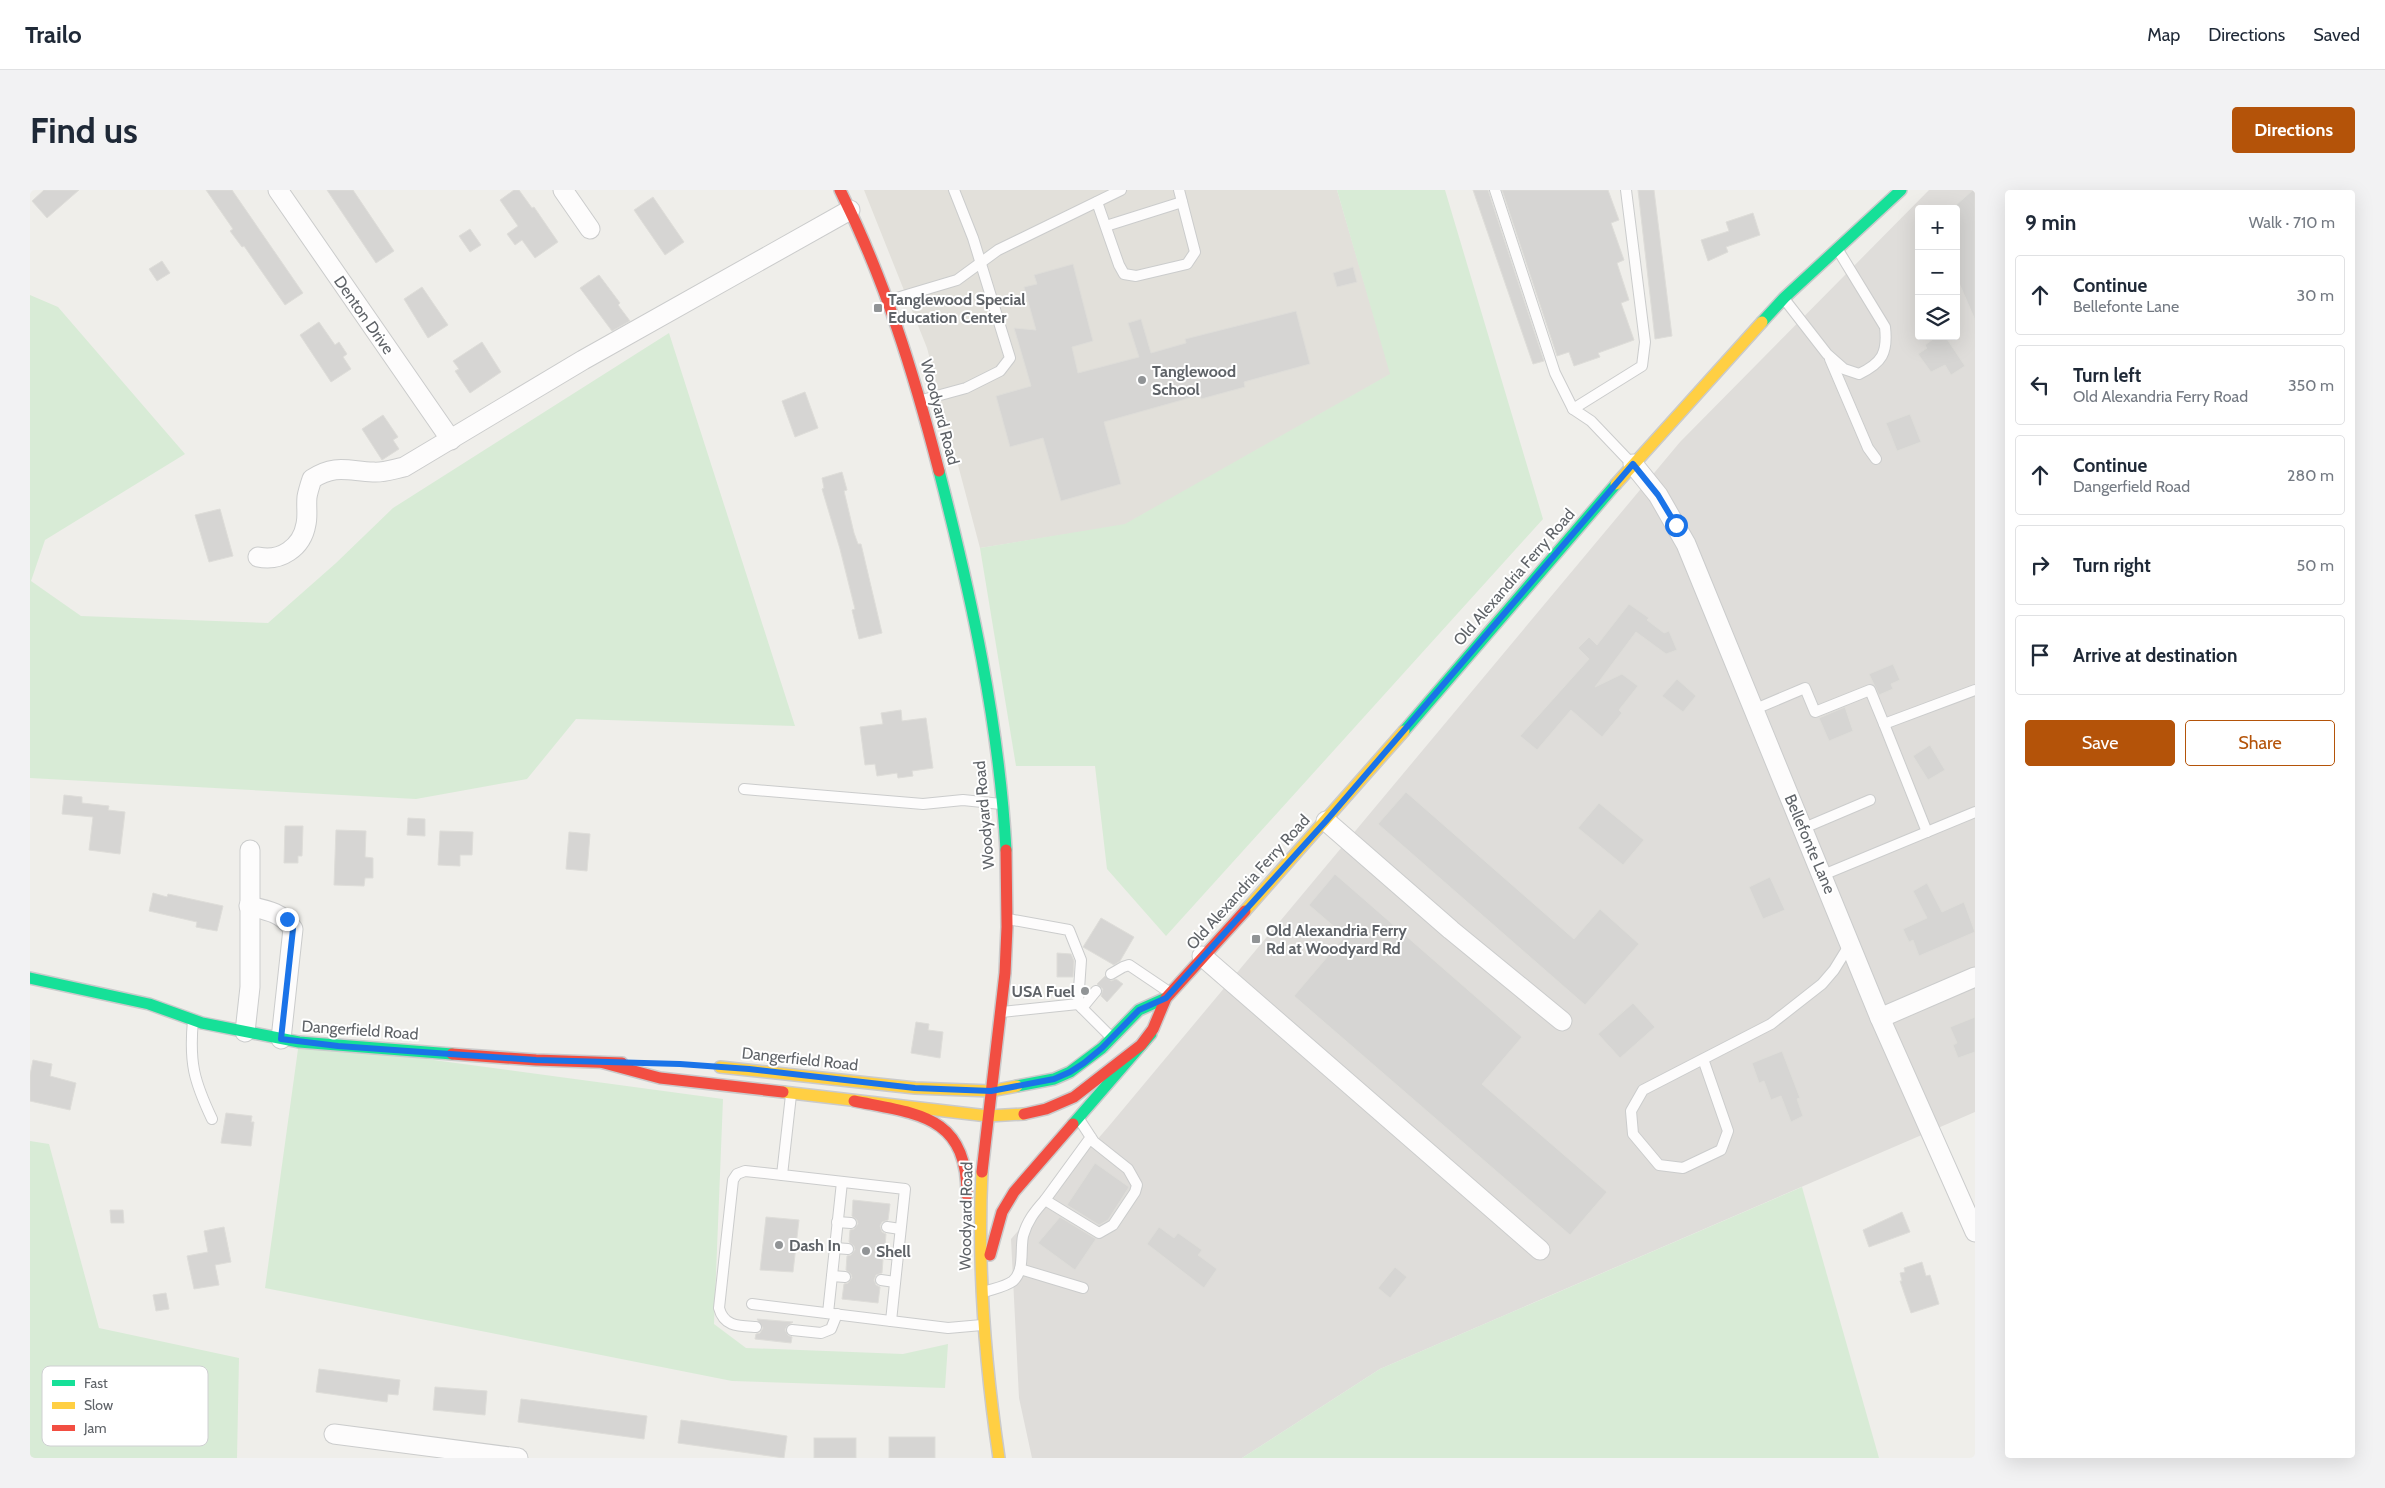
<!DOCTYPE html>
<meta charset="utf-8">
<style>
body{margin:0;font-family:Cabin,sans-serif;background:#f2f2f3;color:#1f2937}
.controls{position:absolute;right:15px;top:15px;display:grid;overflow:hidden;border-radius:5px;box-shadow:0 5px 20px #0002}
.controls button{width:45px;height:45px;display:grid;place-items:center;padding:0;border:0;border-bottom:1px solid #e0e1e3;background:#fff;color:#1f2937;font:25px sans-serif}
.stop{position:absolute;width:15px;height:15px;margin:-11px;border:4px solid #1a73e8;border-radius:50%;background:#fff}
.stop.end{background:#1a73e8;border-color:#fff;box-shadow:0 1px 5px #0008}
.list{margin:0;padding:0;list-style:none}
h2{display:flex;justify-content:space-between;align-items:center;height:65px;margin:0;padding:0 20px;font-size:21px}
h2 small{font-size:16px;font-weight:400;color:#747a83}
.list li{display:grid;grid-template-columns:32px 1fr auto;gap:15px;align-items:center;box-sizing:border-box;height:80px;margin:0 10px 10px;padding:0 10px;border:1px solid #e0e1e3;border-radius:5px}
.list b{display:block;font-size:19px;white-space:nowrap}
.list p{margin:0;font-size:16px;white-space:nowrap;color:#747a83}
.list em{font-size:16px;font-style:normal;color:#747a83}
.actions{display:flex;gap:10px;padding:15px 20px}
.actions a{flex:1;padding:11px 0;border:1px solid #b45309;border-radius:5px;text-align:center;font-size:18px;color:#b45309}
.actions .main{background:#b45309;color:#fff}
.icon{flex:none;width:28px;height:28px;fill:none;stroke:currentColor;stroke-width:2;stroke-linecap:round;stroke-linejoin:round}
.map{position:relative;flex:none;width:1945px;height:1268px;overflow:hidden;border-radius:5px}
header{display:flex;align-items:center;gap:30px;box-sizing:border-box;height:70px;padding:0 25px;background:#fff;border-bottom:1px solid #e0e1e3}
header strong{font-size:24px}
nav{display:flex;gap:28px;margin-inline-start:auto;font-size:18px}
.intro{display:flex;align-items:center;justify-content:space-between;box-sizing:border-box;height:120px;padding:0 30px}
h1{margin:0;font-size:35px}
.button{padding:12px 22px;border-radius:5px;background:#b45309;color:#fff;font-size:18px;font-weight:700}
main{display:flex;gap:30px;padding:0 30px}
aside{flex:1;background:#fff;border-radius:5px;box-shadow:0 5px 20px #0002}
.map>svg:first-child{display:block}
</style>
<header>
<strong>Trailo</strong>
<nav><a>Map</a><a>Directions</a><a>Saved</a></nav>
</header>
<div class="intro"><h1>Find us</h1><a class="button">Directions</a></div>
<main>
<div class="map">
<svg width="1945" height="1268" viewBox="0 0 1945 1268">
<rect width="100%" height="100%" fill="#efeeea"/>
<!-- industrial -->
<path fill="#dfddda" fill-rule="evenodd" d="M1899 0H1945V922L1350 1179 1212 1268H1002L989 1208 981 1049 1079 936 1650 252ZM1889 19H1926V146H1889Z"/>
<!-- education -->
<polygon fill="#e2e0da" points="834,0 1307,0 1361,184 1095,335 950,358 897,158"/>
<!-- green -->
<g fill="#d8ebd6">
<polygon points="1307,0 1415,0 1513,329 1136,746 1077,679 1065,576 986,576 950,358 1095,334 1360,184"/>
<polygon points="0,105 28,117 155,264 15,350 1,391 51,426 238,433 306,373 363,318 639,143 765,536 546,529 497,589 386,609 0,588"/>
<polygon points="269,852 693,909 684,1134 716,1158 873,1164 918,1154 915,1198 702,1191 235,1098"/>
<polygon points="0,951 19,954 69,1138 209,1168 207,1268 0,1268"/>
<polygon points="1772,997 1849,1268 1212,1268 1350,1179"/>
</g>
<!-- building -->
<g fill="#d6d5d3" stroke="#deddd9">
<polygon points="14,0 49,0 17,28 2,11"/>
<polygon points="176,0 202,0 273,103 255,115 214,56 212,57 200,41 203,39"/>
<polygon points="297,0 323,0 364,61 346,73"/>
<polygon points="484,0 489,0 502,18 504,17 528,52 505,68 492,50 485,55 477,44 488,36 470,10"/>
<polygon points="1443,0 1458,0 1514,171 1503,174"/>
<polygon points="1472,0 1578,0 1589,30 1581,33 1594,70 1587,73 1599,110 1591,113 1604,150 1568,163 1570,167 1544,176 1539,162 1527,166"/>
<polygon points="1608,0 1624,0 1642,146 1625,149"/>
<polygon points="1943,0 1945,0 1945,130 1926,86 1926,15"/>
<polygon points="623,7 654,52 635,65 604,20"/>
<polygon points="1723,23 1730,45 1696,57 1698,62 1678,71 1671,50 1699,41 1696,32"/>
<polygon points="440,39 451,55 440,62 429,46"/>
<polygon points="132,71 140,83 127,91 119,79"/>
<polygon points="1043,74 1063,151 1042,157 1048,183 1109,167 1098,133 1111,129 1121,163 1156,153 1155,149 1266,121 1280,174 1214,192 1215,197 1171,209 1170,205 1074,232 1091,294 1031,311 1013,248 980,257 966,206 1001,196 984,138 1006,140 994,97 1007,94 1004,85"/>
<polygon points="1323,77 1327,92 1307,97 1303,83"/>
<polygon points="569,85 590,113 588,115 600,131 582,141 550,98"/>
<polygon points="392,97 418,135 398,148 374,109"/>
<polygon points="289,132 305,155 309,152 317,164 313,167 321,179 301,192 270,145"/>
<polygon points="1907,146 1915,146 1935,176 1921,185 1915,175 1901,182 1888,164 1897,158 1895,155"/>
<polygon points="452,152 471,182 440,203 425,181 429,179 423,171"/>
<polygon points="775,202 788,238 765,247 752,211"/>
<polygon points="1880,224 1891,252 1867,261 1856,233"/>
<polygon points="353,225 368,247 363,250 369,259 352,270 332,239"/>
<polygon points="812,282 817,300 814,301 824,343 828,354 831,354 852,443 829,449 822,420 825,419 810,359 792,299 794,298 792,288"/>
<polygon points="190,319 203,366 179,372 165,325"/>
<polygon points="1599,414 1619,428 1617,430 1634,443 1639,441 1647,460 1636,464 1606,442 1565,497 1592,484 1608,496 1589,520 1592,523 1572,547 1541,520 1507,560 1490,546 1559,469 1548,458 1559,447 1567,455"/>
<polygon points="1863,474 1870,490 1861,494 1863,499 1849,505 1839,484"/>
<polygon points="1647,489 1666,506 1653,522 1632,506"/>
<polygon points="1815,517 1823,541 1799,551 1789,528"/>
<polygon points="871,520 872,531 896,528 903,578 882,581 883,586 868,588 867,583 847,586 845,574 835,575 830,537 853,534 851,523"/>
<polygon points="1900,555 1915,580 1898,590 1883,566"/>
<polygon points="1376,602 1544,749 1570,719 1609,754 1555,815 1348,634"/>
<polygon points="34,605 52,607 52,613 79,616 78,620 95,622 90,664 59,660 63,627 32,624"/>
<polygon points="1569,613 1614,650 1593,675 1548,638"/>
<polygon points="378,628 395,629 395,646 377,645"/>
<polygon points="255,636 273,636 272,666 268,666 268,673 254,673"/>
<polygon points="306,640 336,641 335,667 343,668 343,688 335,688 334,696 304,695"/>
<polygon points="410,641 443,642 442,665 430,665 430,676 408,675"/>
<polygon points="539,642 560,644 557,681 536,679"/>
<polygon points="1305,684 1492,847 1452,894 1577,1002 1540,1045 1264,806 1315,746 1279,715"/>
<polygon points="1740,687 1755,720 1733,729 1719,697"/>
<polygon points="1897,693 1912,722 1934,712 1945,742 1889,766 1883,750 1879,752 1873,739 1897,728 1883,701"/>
<polygon points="123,703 137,707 138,704 193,716 187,741 166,737 167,732 119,721"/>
<polygon points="1071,728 1104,747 1090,771 1084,775 1053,757"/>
<polygon points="1027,763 1041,764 1044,771 1043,787 1027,787"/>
<polygon points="1075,786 1081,791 1086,789 1093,794 1077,812 1071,806 1073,799 1067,794"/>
<polygon points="1603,813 1625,837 1590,868 1568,844"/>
<polygon points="1945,827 1945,862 1928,868 1923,855 1927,853 1920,837"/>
<polygon points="886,832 899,834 898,840 913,842 910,868 881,863"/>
<polygon points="1752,861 1770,908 1767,909 1773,926 1761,932 1751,906 1741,910 1734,891 1729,893 1722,873"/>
<polygon points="3,870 22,874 20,886 46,893 40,920 0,911 0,885"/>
<polygon points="196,923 222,926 221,932 224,932 221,956 191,953"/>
<polygon points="1065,973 1099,997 1078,1030 1069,1035 1037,1015"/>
<polygon points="823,1010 860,1014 858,1030 852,1032 850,1036 852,1042 856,1044 855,1056 849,1058 847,1063 849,1068 853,1070 852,1083 846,1085 844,1090 846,1095 850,1097 848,1113 812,1109 814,1094 818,1093 822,1088 821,1084 816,1080 817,1066 821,1065 825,1060 824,1056 819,1052 820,1040 824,1039 828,1034 827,1030 822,1026"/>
<polygon points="80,1020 93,1020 94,1033 81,1033"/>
<polygon points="1872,1022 1880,1042 1839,1057 1833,1040"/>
<polygon points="736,1027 769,1030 763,1082 730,1080"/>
<polygon points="1030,1027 1066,1049 1045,1080 1008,1053"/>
<polygon points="194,1037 201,1072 185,1075 189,1095 164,1099 157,1066 178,1062 174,1041"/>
<polygon points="1129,1037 1144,1048 1148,1043 1172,1060 1168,1065 1187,1079 1174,1098 1117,1054"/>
<polygon points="1892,1072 1896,1086 1900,1085 1909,1114 1881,1123 1870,1091 1872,1091 1870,1083 1875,1082 1874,1078"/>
<polygon points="1365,1077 1377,1087 1360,1108 1348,1098"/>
<polygon points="136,1103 139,1119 126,1121 123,1105"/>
<polygon points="727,1129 763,1132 757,1136 755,1140 758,1145 762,1147 761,1153 725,1149 726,1144 730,1143 733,1138"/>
<polygon points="289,1179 370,1190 368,1205 358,1204 357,1212 286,1202"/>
<polygon points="405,1197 457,1201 455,1225 403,1220"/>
<polygon points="491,1209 617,1226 614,1249 488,1232"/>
<polygon points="651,1230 757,1246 754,1268 648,1253"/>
<rect x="859" y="1247" width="46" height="21"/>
<rect x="784" y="1248" width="42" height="20"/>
</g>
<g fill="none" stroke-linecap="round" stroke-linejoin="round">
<!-- lane casing -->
<g stroke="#cbcccc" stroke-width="12">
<g id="lane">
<polyline points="1465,0 1525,183 1543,219 1561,231 1602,274"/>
<polyline points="1067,12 1089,75 1094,84 1106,86 1157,74 1165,62 1149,0"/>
<polyline points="1076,36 1152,12"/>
<polyline points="860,110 927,90 968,60 1091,0"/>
<path d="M1755 110 1797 164 1814 179 1829 184C1852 173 1858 163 1855 137L1808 60"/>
<polyline points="1800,169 1838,258 1846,269"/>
<polyline points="892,210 936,198 970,181 980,168 943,48 924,0"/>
<polyline points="1543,219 1612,176 1615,152 1596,0"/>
<polyline points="1723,520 1775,498 1785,522 1840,500 1854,534 1945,500"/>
<polyline points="1854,534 1897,642"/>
<polyline points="714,599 893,614 933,610 971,614"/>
<polyline points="1774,638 1840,610"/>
<polyline points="1793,685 1945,622"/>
<polyline points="978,729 1039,740 1051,770 1048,814 1081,847"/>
<polyline points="1081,784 1093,777 1099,775 1139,802"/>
<polyline points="1052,818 1066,801"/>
<polyline points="972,822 1048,814"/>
<path d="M163 830C159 873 164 891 182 929"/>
<polyline points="1673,869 1698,941 1691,960 1653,978 1629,975 1603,944 1601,921 1613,900 1741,834 1792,794 1804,780 1820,754"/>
<polyline points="761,905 752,985 875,999 861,1131"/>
<polyline points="1049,929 1064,952 1098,979 1107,995 1105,1002 1083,1035 1069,1043 1015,1010 1061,947"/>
<polyline points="807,1032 821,1033"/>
<polyline points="857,1037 870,1039"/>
<polyline points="805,1058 818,1059"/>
<polyline points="854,1063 868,1065"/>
<polyline points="990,1079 1053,1098"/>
<polyline points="802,1086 815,1087"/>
<polyline points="851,1090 865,1092"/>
<path d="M954 1102C962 1099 975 1097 983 1091 995 1080 990 1061 993 1046 997 1031 1005 1021 1015 1010"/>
<polyline points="722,1114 918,1138 952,1135"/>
<polyline points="798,1123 812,992"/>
<path d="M726 1137C709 1136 694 1137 689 1118L703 990 707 984 715 981 752 985"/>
<polyline points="762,1140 791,1143 801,1139 807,1124"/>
</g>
</g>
<!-- street casing -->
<g stroke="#cbcccc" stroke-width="21">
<g id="street">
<polyline points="248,0 421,250"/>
<polyline points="533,0 560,39"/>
<polyline points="1603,274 1628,305 1656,354 1850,828 1945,1042"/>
<path d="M228 367C250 372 272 358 276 334 278 326 276 316 277 307 278 301 280 295 282 289 305 274 318 281 343 282 353 283 364 279 374 277L553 170 820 20"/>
<polyline points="1296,631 1421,740 1532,831"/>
<path d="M219 716C237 720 253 723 263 739L251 849"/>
<polyline points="1172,766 1510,1060"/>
<polyline points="1850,828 1945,787"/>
<polyline points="215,842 220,797 220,660"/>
<polyline points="304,1244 488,1268"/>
</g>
</g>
<!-- fast casing -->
<g stroke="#cacacb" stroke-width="14">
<g id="fast">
<polyline points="1732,132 1754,108 1871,0"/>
<path d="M909 281C941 405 969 532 976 660"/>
<polyline points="1374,541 1586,294"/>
<polyline points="0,788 119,814 172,833 269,852 422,864"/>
<polyline points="987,896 1024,889 1040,882 1072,858 1109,820 1136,808"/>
<polyline points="1043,934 1121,844"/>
</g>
</g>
<!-- slow casing -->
<g stroke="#cacacb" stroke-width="14">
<g id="slow">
<polyline points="1586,294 1732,132"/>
<polyline points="1215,721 1374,541"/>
<polyline points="690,877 885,898 961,901 987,896"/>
<polyline points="753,902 958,926 994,924"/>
<path d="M952 982C947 1078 955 1173 969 1268"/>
</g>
</g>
<!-- jam casing -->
<g stroke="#cacacb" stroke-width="14">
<g id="jam">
<path d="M810 0C855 90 884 184 909 281"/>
<polyline points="422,864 506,870 592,873"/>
<polyline points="574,873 630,888 753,902"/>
<path d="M824 911C888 924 937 925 937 1005"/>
<polyline points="994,924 1016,919 1044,907 1111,855 1123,839 1136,808 1215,721"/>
<polyline points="952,982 975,783 977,737 976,660"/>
<polyline points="960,1065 972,1022 984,1002 1043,934"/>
</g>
</g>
<!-- lane -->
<use href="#lane" stroke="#fdfcfc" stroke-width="10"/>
<!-- street -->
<use href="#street" stroke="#fdfcfc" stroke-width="19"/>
<!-- fast -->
<use href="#fast" stroke="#16e098" stroke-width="11"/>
<!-- slow -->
<use href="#slow" stroke="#ffcf43" stroke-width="11"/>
<!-- jam -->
<use href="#jam" stroke="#f24e42" stroke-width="11"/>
</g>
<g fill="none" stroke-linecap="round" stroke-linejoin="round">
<!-- route -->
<polyline stroke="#1a73e8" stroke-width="6" points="257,729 263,739 251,849 308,856 506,870 650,874 719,879 885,898 961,901 1024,889 1040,882 1054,873 1072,858 1109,820 1136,808 1296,631 1603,274 1628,305 1646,335"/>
</g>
<!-- markers -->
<g fill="#919496" stroke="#fff" stroke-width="2">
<rect x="843" y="113" width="10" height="10" rx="2.5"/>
<circle cx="1112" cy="190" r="5"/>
<rect x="1221" y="744" width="10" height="10" rx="2.5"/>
<circle cx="1055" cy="801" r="5"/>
<circle cx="749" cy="1055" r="5"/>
<circle cx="836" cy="1061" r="5"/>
</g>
<g text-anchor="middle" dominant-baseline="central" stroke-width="4" stroke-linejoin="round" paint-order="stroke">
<!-- poi labels -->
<g font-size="16" font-weight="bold" fill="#5f6368" stroke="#fff" text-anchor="start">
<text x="858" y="109">Tanglewood Special<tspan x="858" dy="18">Education Center</tspan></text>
<text x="1122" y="181">Tanglewood<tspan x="1122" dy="18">School</tspan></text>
<text x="1236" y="740">Old Alexandria Ferry<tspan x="1236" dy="18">Rd at Woodyard Rd</tspan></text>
<text x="1045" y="801" text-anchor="end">USA Fuel</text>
<text x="759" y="1055">Dash In</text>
<text x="846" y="1061">Shell</text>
</g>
<!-- street labels -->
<g font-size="16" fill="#5f6368" stroke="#fff">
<text transform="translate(334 125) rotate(55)">Denton Drive</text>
<text transform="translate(910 222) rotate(75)">Woodyard Road</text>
<text transform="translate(1484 387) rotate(-49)">Old Alexandria Ferry Road</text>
<text transform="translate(954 625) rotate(-95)">Woodyard Road</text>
<text transform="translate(1780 654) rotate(67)">Bellefonte Lane</text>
<text transform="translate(1218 692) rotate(-48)">Old Alexandria Ferry Road</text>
<text transform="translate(330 840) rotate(4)">Dangerfield Road</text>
<text transform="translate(770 869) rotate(6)">Dangerfield Road</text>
<text transform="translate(936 1026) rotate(-89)">Woodyard Road</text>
</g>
</g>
<!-- legend -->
<rect x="12" y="1176" width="166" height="80" rx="8" fill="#fff" stroke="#cfd0d2" stroke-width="1"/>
<rect x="22" y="1190" width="23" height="6" fill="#16e098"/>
<rect x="22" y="1212" width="23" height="7" fill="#ffcf43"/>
<rect x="22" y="1235" width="23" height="6" fill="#f24e42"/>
<g font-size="14" fill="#5f6368">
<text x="54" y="1198">Fast</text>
<text x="54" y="1220">Slow</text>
<text x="54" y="1243">Jam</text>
</g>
</svg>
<div class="controls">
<button>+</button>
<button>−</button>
<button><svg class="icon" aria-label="layers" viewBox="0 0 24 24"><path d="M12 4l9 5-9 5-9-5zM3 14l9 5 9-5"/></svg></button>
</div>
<div class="stop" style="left:1646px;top:335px"></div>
<div class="stop end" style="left:257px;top:729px"></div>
</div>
<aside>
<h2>9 min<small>Walk · 710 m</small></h2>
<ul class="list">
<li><svg class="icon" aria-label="ahead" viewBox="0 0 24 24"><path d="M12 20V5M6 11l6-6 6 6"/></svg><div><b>Continue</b><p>Bellefonte Lane</p></div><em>30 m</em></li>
<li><svg class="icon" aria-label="left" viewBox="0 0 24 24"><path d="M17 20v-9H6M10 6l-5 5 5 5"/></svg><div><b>Turn left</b><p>Old Alexandria Ferry Road</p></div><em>350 m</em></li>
<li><svg class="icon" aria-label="ahead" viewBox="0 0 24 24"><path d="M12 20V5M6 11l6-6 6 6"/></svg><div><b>Continue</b><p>Dangerfield Road</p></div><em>280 m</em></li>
<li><svg class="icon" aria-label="right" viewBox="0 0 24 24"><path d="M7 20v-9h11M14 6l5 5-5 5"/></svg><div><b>Turn right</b></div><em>50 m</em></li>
<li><svg class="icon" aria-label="arrive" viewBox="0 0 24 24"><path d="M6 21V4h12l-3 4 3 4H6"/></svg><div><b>Arrive at destination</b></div></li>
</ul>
<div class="actions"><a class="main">Save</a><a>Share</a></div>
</aside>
</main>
